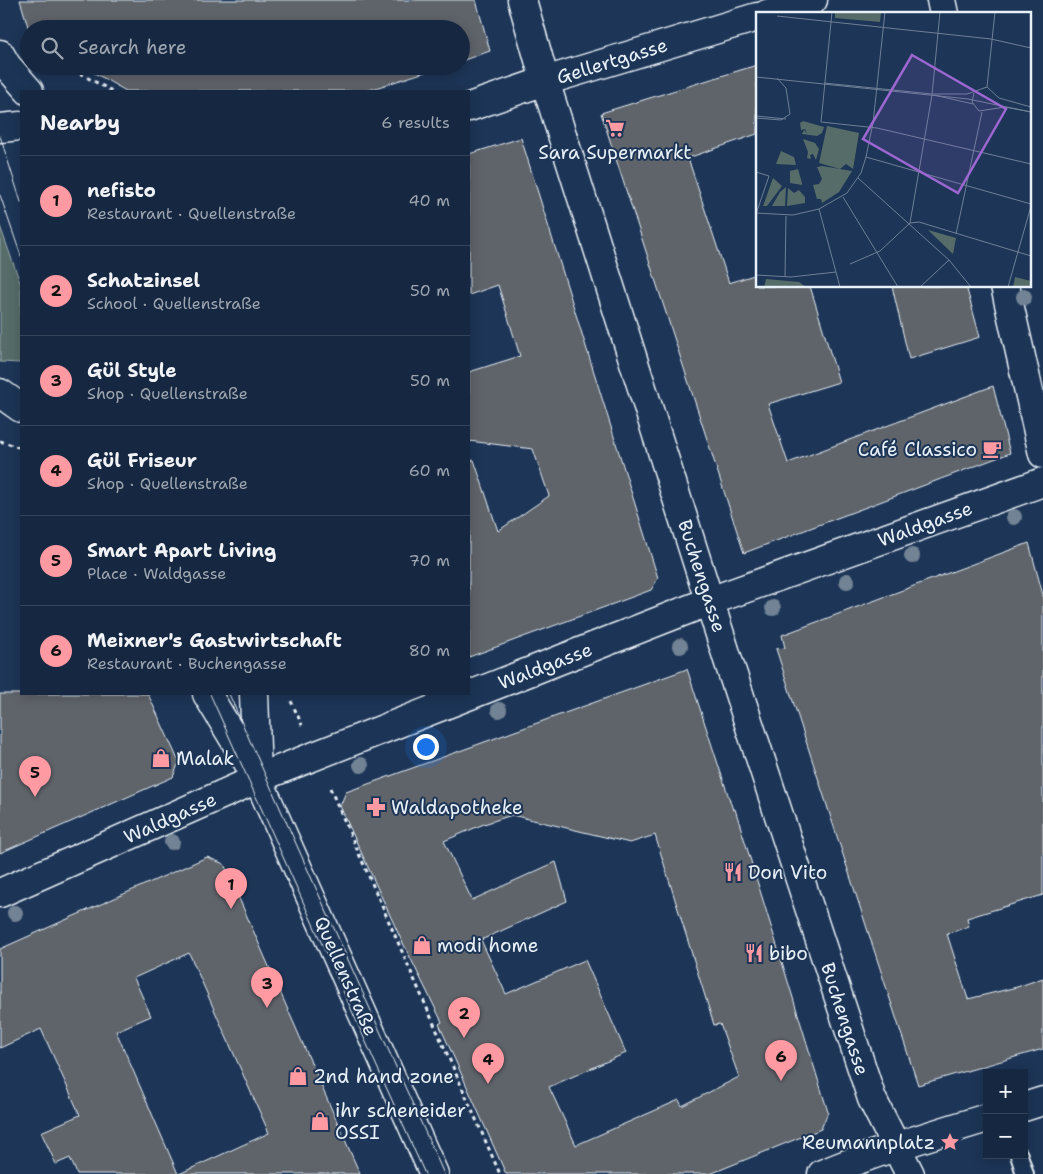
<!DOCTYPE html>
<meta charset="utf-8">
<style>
body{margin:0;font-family:"Shantell Sans",sans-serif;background:#1f3048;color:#f1f3f6}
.controls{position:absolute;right:15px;bottom:15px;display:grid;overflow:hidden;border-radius:0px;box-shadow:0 2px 12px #0003}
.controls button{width:45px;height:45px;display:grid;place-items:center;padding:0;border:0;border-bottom:1px solid #35445a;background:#162841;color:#f1f3f6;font:25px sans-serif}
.you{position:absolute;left:425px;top:746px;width:18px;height:18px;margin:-12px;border:4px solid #fff;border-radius:50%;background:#1a73e8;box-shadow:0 0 0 8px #1a73e833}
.badge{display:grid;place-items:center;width:32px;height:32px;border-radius:50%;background:#ff9aa2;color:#111;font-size:16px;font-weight:700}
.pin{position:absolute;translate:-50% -41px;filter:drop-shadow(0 1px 2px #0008)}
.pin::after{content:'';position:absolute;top:26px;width:18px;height:15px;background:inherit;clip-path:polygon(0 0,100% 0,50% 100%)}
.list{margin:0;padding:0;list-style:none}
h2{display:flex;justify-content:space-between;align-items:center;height:65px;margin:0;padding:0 20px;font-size:21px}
h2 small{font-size:16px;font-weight:400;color:#9ea6b1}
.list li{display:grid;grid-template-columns:32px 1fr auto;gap:15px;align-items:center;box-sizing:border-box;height:90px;padding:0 20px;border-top:1px solid #35445a}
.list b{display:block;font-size:19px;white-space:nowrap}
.list p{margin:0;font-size:16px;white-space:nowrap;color:#9ea6b1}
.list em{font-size:16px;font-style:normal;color:#9ea6b1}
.icon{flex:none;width:28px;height:28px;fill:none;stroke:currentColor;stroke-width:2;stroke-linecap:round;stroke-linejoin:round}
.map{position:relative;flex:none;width:1043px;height:1174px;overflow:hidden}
.search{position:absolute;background:#162841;box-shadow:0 2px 12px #0003;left:20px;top:20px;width:450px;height:55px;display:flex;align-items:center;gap:12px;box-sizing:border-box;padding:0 18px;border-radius:28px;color:#9ea6b1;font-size:19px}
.panel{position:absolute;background:#162841;box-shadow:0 2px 12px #0003;left:20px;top:90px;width:450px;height:605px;border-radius:0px}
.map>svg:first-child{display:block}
</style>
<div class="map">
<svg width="1043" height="1174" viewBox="0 0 1043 1174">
<rect width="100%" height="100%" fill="#1d3557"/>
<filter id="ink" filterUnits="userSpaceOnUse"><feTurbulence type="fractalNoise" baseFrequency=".02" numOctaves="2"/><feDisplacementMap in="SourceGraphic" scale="10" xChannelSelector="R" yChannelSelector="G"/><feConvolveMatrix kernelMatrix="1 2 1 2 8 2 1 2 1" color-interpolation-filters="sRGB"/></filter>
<g filter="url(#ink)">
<!-- green -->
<polygon fill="#566c68" stroke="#9faeb0" points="0,226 21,285 21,363 0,362"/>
<!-- building -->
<g fill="#5e646a" stroke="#e8f1f8" fill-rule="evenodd">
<polygon points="20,0 476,0 490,51 461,61 461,29 29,30"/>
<polygon points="757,65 757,134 688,158 729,283 757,274 757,286 810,286 839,382 768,404 788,463 993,386 1010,453 744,553 601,113"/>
<polygon points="82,66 444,66 366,91 126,91"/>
<polygon points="521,138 658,578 651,590 469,657 469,461 474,460 498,531 549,496 533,449 469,441 469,372 520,356 498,285 469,295 469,154"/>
<polygon points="892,286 966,286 980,337 909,359"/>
<polygon points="1029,543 1043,595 1043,895 967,918 969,926 947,934 968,999 1017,987 1043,978 1043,1049 918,1085 776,649 785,648 782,635"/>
<path d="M687 669 733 810 735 809 828 1112 821 1129 710 1174H506L439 1024 442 1022 399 935 340 806 346 792ZM512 815 630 843 655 835 714 1025 720 1024 739 1077 682 1106 679 1100 576 1145 549 1087 626 1053 585 960 506 994 481 940 567 901 556 862 472 900 444 841 484 824Z"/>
<polygon points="0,694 148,694 179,762 173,777 0,853"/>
<polygon points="207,857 224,864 360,1174 179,1174 269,1133 189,953 134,978 151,1016 116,1031 178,1174 77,1174 70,1158 56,1164 41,1132 80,1115 41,1029 0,1048 0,949"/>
</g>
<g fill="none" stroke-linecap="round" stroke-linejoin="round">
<!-- lane casing -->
<g stroke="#e8f1f8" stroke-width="20">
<polyline id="lane" points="1019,1155 1025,1174"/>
</g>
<!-- street casing -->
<g stroke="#e8f1f8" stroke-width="31">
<g id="street">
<polyline points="522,0 545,81 729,663 872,1099 910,1174"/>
<polyline points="941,0 944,14"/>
<polyline points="767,14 813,0"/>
<polyline points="469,107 545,81 757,17"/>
<polyline points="1005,286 1043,454"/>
<polyline points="0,893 266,775 710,601 1043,482"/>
</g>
</g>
<!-- secondary casing -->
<g stroke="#e8f1f8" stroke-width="31">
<g id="secondary">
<polyline points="0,54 7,66 29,91"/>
<polyline points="0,128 21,126"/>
<polyline points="0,393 21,408"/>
<polyline points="207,694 258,779 434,1174"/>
<polyline points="254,694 257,775"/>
<polyline points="1024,1107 1043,1101"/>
<path d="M822 1174C875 1152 931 1135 987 1118"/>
</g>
</g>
<!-- path -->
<g stroke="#e8f1f8" stroke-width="3" stroke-dasharray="4 4" stroke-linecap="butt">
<polyline points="66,66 112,91"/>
<polyline points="0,441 21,448"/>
<polyline points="291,701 302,725"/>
<polyline points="330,788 500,1174"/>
</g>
<!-- lane -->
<use href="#lane" stroke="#1d3557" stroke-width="16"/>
<!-- street -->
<use href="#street" stroke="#1d3557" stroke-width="28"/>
<!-- secondary -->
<use href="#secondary" stroke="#1d3557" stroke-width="28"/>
<!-- tram -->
<g stroke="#e8f1f8" stroke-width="1">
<polyline points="0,136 21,202"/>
<polyline points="0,195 21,256"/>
<polyline points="210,694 425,1174"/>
<polyline points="229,694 444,1174"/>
</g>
</g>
<!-- trees -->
<g fill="#718394">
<circle cx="1024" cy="297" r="8"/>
<circle cx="1014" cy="517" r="8"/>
<circle cx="912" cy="556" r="8"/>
<circle cx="847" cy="581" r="8"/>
<circle cx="773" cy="608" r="8"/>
<circle cx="680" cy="646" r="8"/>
<circle cx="499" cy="710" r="8"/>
<circle cx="361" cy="765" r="8"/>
<circle cx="172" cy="842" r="8"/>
<circle cx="15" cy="913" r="8"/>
</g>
</g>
<!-- icons -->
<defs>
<g id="supermarket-bare" transform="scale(1.5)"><path d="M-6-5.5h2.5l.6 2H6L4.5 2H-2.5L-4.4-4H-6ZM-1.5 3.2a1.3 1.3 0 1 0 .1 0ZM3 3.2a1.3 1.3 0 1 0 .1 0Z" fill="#ff9aa2" stroke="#1d3557" stroke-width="2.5" paint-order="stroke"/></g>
<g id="cafe-bare" transform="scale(1.5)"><path d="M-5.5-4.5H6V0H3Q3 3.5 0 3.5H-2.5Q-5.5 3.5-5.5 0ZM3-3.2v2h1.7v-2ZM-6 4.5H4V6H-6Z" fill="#ff9aa2" stroke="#1d3557" stroke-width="2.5" paint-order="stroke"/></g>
<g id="shop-bare" transform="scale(1.5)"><path d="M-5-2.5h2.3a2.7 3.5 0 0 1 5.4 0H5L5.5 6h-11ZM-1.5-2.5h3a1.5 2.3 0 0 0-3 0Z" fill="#ff9aa2" stroke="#1d3557" stroke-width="2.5" paint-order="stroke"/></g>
<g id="pharmacy-bare" transform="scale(1.5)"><path d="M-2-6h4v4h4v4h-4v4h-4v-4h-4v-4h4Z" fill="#ff9aa2" stroke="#1d3557" stroke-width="2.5" paint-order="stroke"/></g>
<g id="restaurant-bare" transform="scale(1.5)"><path d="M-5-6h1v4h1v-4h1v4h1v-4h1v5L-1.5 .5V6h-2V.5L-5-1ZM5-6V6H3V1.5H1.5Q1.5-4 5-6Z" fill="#ff9aa2" stroke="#1d3557" stroke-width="2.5" paint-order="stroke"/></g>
<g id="sight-bare" transform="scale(1.5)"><path d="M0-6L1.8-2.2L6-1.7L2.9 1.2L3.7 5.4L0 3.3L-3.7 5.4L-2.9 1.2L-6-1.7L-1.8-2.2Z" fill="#ff9aa2" stroke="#1d3557" stroke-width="2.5" paint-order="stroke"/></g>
</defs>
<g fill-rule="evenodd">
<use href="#supermarket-bare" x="615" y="128"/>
<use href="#cafe-bare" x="992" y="449"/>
<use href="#shop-bare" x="161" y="758"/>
<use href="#pharmacy-bare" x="376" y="807"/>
<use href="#restaurant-bare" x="733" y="872"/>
<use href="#shop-bare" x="422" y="945"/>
<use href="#restaurant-bare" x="754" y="953"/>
<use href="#shop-bare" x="298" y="1076"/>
<use href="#shop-bare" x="320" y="1121"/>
<use href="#sight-bare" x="950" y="1142"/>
</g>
<g text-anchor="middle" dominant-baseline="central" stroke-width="4" stroke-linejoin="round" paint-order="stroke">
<!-- street labels -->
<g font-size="19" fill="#e8f1f8" stroke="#1d3557">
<text transform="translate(612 61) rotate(-17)">Gellertgasse</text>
<text transform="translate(925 524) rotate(-20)">Waldgasse</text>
<text transform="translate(702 576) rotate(72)">Buchengasse</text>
<text transform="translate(545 666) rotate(-21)">Waldgasse</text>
<text transform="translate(170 818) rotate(-24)">Waldgasse</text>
<text transform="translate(346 976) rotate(66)">Quellenstraße</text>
<text transform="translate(845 1019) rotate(72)">Buchengasse</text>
</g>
<!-- poi labels -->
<g font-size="19" fill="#e8f1f8" stroke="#1d3557" text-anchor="start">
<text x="615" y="152" text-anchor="middle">Sara Supermarkt</text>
<text x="977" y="449" text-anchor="end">Café Classico</text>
<text x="176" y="758">Malak</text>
<text x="391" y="807">Waldapotheke</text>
<text x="748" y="872">Don Vito</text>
<text x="437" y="945">modi home</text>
<text x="769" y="953">bibo</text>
<text x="313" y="1076">2nd hand zone</text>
<text x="335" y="1110">ihr scheneider<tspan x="335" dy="22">OSSI</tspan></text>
<text x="935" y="1142" text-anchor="end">Reumannplatz</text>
</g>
</g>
<!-- overview -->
<g transform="translate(756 12)">
<rect width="275" height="275" fill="#1d3557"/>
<path d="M79 0H125L124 10 79 6ZM47 109 68 115 66 121 61 124 46 122 48 118 51 121 49 117 45 118 44 111ZM71 114 103 121 97 157 90 152 84 157 63 151ZM47 127 59 131 63 137 60 148 57 142 54 143 55 147 51 146 52 140ZM25 139 38 145 40 153 20 152ZM66 154 96 159 83 180 66 191 65 187H61L57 173 63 172 66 167 61 155ZM42 157 46 171V173L34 171V159ZM17 166 26 174 11 194H7ZM30 175 29 194H16L24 180ZM32 176 38 181 43 178 49 185V191L31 194ZM172 218 200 226 197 242ZM259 265 275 269V275H257ZM10 267 43 270 50 275H8Z" fill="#566c68"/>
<path fill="none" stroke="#6e8097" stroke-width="1" d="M76 0 65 110 121 116 275 152M21 4 235 27 275 36M0 65 212 87 275 100M68 71 176 82H211L231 75 243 86 275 95M231 75 239 0M218 81 216 90 223 99 249 95 275 100M178 83 217 92M0 104 30 107M0 106 25 108 34 102 30 76 21 66M110 145 275 192M0 160 13 164 0 202M102 166 193 248 215 275M87 185 142 275M0 201 37 203 63 197M154 211 163 210 275 244M200 222 226 100M94 252 124 239 154 211 176 83 184 0M0 263 35 265 80 260M29 265 30 204M84 275 63 197 91 181 105 161 110 145 117 111 129 0M164 275 193 248M252 275 275 194"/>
<path fill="#9c67d0" fill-opacity="0.15" stroke="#9c67d0" stroke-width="2.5" d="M156 43 250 97 202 181 107 127Z"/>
<rect width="275" height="275" fill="none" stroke="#e8f1f8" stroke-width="2.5"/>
</g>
</svg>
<div class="controls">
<button>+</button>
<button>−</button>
</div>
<div class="you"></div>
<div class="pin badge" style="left:231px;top:909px">1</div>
<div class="pin badge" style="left:464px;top:1038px">2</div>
<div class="pin badge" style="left:267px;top:1008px">3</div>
<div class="pin badge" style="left:488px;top:1084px">4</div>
<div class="pin badge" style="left:35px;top:797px">5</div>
<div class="pin badge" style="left:781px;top:1081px">6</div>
<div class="search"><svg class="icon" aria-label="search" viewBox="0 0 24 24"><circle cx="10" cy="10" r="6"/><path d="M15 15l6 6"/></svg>Search here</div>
<section class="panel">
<h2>Nearby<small>6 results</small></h2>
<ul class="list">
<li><span class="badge">1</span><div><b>nefisto</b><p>Restaurant · Quellenstraße</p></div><em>40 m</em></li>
<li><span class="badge">2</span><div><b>Schatzinsel</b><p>School · Quellenstraße</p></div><em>50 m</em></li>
<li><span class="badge">3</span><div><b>Gül Style</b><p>Shop · Quellenstraße</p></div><em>50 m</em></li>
<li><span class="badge">4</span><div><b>Gül Friseur</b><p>Shop · Quellenstraße</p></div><em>60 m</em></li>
<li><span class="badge">5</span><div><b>Smart Apart Living</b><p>Place · Waldgasse</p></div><em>70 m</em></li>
<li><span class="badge">6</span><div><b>Meixner's Gastwirtschaft</b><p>Restaurant · Buchengasse</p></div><em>80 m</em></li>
</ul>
</section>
</div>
